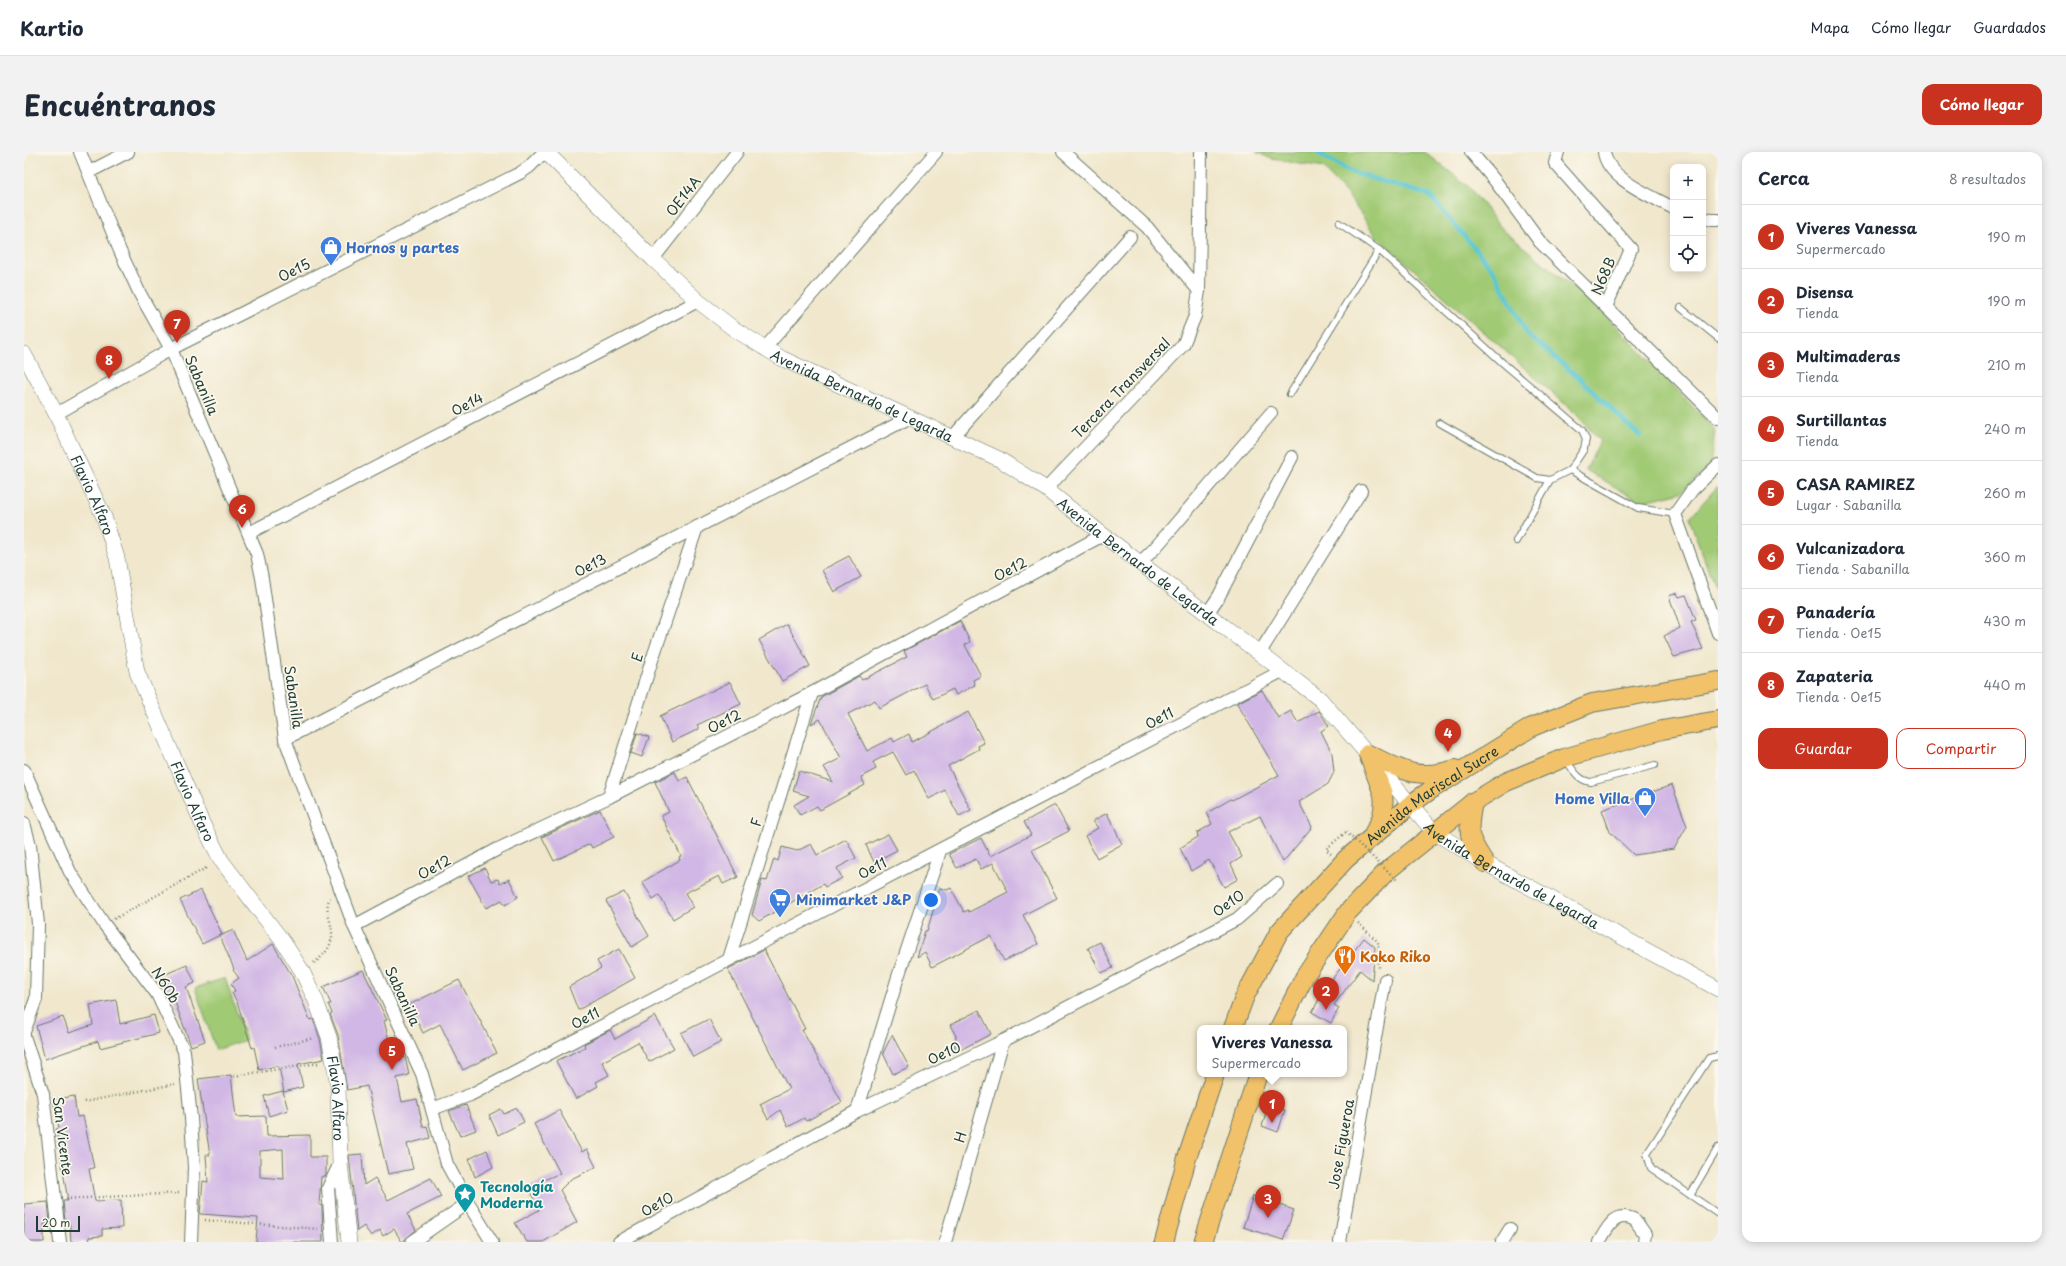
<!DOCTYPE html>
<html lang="es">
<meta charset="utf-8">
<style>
body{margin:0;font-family:"Playpen Sans",sans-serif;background:#f2f2f3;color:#1f2937}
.controls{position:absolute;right:12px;top:12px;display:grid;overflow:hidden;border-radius:8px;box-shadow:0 2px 10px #0003}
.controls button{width:36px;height:36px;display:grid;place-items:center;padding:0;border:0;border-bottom:1px solid #e0e1e3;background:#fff;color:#1f2937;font:20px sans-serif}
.scale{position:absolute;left:12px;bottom:10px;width:44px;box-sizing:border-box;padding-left:4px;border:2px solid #1f3d34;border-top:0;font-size:11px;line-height:14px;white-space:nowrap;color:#1f3d34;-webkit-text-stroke:3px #fbf7ec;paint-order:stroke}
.you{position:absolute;left:907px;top:748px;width:14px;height:14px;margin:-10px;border:3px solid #fff;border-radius:50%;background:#1a73e8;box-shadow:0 0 0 6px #1a73e833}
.badge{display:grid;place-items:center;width:26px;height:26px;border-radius:50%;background:#c8321e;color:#fff;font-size:13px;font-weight:700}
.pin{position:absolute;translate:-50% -33px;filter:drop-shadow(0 1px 2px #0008)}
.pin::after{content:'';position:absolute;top:21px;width:14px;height:12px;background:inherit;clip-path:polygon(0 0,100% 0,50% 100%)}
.popup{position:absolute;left:1173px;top:873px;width:150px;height:52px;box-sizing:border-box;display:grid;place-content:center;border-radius:8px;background:#fff;filter:drop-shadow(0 1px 3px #0005);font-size:13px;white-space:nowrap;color:#747a83}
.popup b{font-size:15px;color:#1f2937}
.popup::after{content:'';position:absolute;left:50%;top:100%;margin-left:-8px;border:8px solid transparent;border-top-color:#fff}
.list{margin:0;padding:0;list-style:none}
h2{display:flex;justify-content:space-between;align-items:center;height:52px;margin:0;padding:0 16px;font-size:17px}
h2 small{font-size:13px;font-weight:400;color:#747a83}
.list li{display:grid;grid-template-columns:26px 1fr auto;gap:12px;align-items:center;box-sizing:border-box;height:64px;padding:0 16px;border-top:1px solid #e0e1e3}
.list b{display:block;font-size:15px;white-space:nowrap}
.list p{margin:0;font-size:13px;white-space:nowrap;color:#747a83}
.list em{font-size:13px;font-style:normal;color:#747a83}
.actions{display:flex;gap:8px;padding:12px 16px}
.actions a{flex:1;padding:9px 0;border:1px solid #c8321e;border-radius:12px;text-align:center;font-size:14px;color:#c8321e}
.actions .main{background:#c8321e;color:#fff}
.icon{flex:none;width:22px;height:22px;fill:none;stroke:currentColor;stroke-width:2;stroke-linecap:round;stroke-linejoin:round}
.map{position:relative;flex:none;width:1694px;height:1090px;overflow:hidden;border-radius:12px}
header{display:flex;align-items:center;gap:24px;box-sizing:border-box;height:56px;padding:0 20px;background:#fff;border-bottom:1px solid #e0e1e3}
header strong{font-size:19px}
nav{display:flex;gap:22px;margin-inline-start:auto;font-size:14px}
.intro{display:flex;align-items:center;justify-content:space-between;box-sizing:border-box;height:96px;padding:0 24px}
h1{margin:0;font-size:28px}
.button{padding:10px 18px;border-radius:12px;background:#c8321e;color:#fff;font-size:14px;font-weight:700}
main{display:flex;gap:24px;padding:0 24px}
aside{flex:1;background:#fff;border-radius:12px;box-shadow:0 2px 10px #0003}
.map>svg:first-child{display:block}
</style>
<header>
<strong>Kartio</strong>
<nav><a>Mapa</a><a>Cómo llegar</a><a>Guardados</a></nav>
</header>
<div class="intro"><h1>Encuéntranos</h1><a class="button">Cómo llegar</a></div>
<main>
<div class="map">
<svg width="1694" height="1090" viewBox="0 0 1694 1090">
<rect width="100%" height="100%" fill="#fbf7ec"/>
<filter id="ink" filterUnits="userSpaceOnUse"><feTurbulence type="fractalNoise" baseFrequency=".025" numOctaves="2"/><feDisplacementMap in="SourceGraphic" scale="8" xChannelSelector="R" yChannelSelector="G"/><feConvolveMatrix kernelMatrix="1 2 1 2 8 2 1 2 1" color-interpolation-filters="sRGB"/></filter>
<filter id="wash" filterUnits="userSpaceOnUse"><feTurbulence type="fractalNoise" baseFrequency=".012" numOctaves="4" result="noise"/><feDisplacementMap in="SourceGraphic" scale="16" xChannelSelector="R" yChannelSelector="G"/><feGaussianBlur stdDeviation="0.9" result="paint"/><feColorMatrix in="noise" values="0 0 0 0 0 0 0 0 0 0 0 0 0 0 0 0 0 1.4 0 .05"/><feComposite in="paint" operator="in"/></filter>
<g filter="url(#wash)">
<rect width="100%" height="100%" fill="#f0e7cc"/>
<!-- green -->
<g fill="#a1ca75" stroke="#608454">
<polygon points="1232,0 1401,0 1445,35 1479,78 1580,161 1691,278 1686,314 1657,340 1617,350 1562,318 1576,289 1552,262 1352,84 1323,42 1299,16 1248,7"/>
<polygon points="1694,334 1694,444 1665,366"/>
<polygon points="201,826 222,888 192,898 171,836"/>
</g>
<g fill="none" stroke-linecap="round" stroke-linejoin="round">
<!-- stream -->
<polyline stroke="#5cc8d2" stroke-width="4.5" points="1292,0 1327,20 1405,43 1470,119 1503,182 1554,225 1616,284"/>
</g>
<g id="blocks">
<!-- building -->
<g fill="#d1b7e5" fill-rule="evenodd">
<polygon points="825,404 837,425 810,440 798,418"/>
<polygon points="1653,441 1655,445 1662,443 1672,468 1667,470 1679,497 1650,505 1640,484 1656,476 1645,444"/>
<polygon points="936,469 946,490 941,493 957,524 949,528 951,533 932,543 929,537 909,547 901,532 855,556 851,548 824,562 843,599 868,586 870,590 885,582 888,590 944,560 960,591 954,594 955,597 924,614 947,658 935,664 921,638 905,647 890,618 882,623 869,600 849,610 852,617 837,625 841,633 796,658 793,654 776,663 770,653 785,644 769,639 775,619 809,630 800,615 817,606 796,567 787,572 797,545 835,524 838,528 883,505 880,499"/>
<polygon points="763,472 786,514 758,529 735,488"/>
<polygon points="706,530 717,552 673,573 675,577 648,590 636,564"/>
<polygon points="1238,538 1254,566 1267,559 1274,571 1295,559 1305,574 1297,579 1308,601 1310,620 1304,632 1275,650 1288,675 1259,710 1236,664 1204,680 1218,705 1207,712 1214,727 1200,735 1185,708 1167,719 1156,696 1174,685 1173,681 1188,672 1183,661 1207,647 1208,648 1255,623 1213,551"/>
<polygon points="613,581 625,585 618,605 607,601"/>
<polygon points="651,620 655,629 663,625 714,725 699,732 695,724 661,741 669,755 649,767 635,743 629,747 618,730 656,708 655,705 657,704 637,664 645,660 631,630"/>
<polygon points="1648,633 1663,674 1650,697 1610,703 1586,680 1578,658"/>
<polygon points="1031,653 1045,679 1008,698 1033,746 999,763 1014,792 980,809 967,784 908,815 901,800 893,805 901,779 903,779 916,736 923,738 927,736 940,760 944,758 945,760 984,740 969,711 957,717 952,707 933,716 925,702 957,686 966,704 1007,683 1000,670"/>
<polygon points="576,658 590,685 568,696 566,692 530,709 518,685"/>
<polygon points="1083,661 1098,692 1073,706 1061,684 1074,676 1069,669"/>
<polygon points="864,682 873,698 850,710 842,693"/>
<polygon points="822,687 832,706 813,716 818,726 801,735 799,732 735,769 728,763 738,728 743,729 750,707 754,709 758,695 773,699 787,692 793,703"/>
<polygon points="461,716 467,729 474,727 476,732 485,727 494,745 481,753 478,748 462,756 444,724"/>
<polygon points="177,738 198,782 178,792 156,748"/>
<polygon points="600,740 625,784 608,795 582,749"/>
<polygon points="209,778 223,809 249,792 268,824 286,868 289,867 296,887 300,907 274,912 279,935 260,940 255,915 252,914 235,918 230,895 228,896 213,850 208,841 211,839 207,832 215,826 209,818 210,817 196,784"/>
<polygon points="1340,786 1351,795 1348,828 1336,818 1310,853 1315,856 1307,871 1288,860 1302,835"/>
<polygon points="1076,790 1089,816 1077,821 1064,796"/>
<polygon points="595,797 611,826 554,858 545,835 577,816 573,809"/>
<polygon points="740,798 781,877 778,878 818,950 782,969 780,966 764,975 756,958 744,967 736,952 765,937 704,817"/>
<polygon points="163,813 171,831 162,835 181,889 167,894 148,842 143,843 135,825"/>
<polygon points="339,818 363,868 360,869 370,908 381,905 385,923 373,926 378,950 393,947 399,975 403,974 406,986 383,992 389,1017 364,1022 343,934 323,938 314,883 306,862 308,861 304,852 307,852 299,835"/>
<polygon points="435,828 473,901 439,918 416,872 399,881 385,853"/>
<polygon points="92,848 96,872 130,863 135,881 76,896 74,889 21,907 12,874 39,865 45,881 69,873 66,853"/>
<polygon points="955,858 967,882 930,901 932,884 926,873"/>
<polygon points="631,864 650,896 625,910 614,890 578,910 585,923 572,930 574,934 552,947 532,909 561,895 560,892 586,878 591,887"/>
<polygon points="685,867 697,890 669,905 657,881"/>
<polygon points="868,883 885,915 869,922 859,901"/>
<path d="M207 923 212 965 242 964 243 984 286 983V1005H302V1023L297 1025 295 1053 298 1054 299 1090H232L234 1066 176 1062 179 1029 184 1030 182 1003H186L174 927ZM259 997 260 1027 236 1025V999Z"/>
<polygon points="259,939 264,958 245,964 240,944"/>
<polygon points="50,944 53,965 59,964 68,1006 70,1016 65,1017 71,1049 97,1048 98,1076 78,1077 78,1084 65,1085 66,1090 47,1090 46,1074 45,1070 41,1070 39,1049 44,1049 32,977 35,976 29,948"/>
<polygon points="442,953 452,978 436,984 425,959"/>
<polygon points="1245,953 1261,958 1254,980 1238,974"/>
<polygon points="493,956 500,970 474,983 465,963 477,957 480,962"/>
<polygon points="535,958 558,1000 563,997 572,1015 547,1027 536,1038 553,1070 519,1090 503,1090 491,1071 515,1058 504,1035 536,1021 510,972"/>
<polygon points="463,998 469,1015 451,1025 445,1007"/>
<polygon points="338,1002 340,1033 351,1026 364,1048 407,1026 417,1045 383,1062 392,1078 378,1090 370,1077 359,1084 356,1078 347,1084 340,1074 333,1079 325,1003"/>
<polygon points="1229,1044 1270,1058 1259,1088 1219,1075"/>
<polygon points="24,1050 26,1071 20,1072 20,1090 0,1090 0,1052"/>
</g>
</g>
</g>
<g filter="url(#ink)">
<use href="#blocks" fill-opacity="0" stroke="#687869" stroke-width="1"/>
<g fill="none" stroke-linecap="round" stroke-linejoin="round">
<!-- service casing -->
<g stroke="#687869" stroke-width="8">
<g id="service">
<polyline points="1315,71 1355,98 1480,212 1558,278 1562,287 1560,297 1546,318 1526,328 1513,326 1416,271"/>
<polyline points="1657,156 1694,186"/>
<polyline points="1266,242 1355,98"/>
<polyline points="1546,318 1614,356 1651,362"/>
<polyline points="1492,389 1526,328"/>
<path d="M1541 607C1549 617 1554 629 1567 630L1631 613"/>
<polyline points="1694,904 1685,906 1623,1002 1627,1016 1694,1062"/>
<polyline points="1666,1043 1694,996"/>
</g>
</g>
<!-- minor casing -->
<g stroke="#687869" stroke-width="14">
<g id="minor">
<polyline points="56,0 96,99 116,142 147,197 233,402 238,426 261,587 330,774 398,922 423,1012 444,1051 468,1090"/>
<polyline points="1039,0 1123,75 1175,139"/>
<polyline points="1447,0 1472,30 1516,90 1582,155"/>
<polyline points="1534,0 1531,11 1607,97 1582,155 1694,266"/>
<path d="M1580 0C1583 27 1628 44 1649 56"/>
<polyline points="65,20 104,0"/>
<polyline points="1679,66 1688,68 1694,68"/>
<polyline points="629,107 713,0"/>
<polyline points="740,197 912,0"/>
<polyline points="32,262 147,197 496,21 505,15 520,0"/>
<polyline points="928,286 1106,85"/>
<polyline points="1694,313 1668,338 1651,362 1694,481"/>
<polyline points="1022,337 1159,193 1171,164 1175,139 1177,0"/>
<polyline points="225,381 674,149"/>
<polyline points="1116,411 1131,396 1247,261"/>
<polyline points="1183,462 1195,444 1268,305"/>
<polyline points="1235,502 1337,339"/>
<polyline points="261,587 885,266"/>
<polyline points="0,618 46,720 80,772 133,842 160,899 167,966 170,1016 167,1090"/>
<polyline points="585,645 628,508 673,375"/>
<polyline points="0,671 6,693 14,772 12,847 0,880"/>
<polyline points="330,774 474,697 585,645 788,541 1079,383"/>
<polyline points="705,807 788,541"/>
<polyline points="0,884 19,942 36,1090"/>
<polyline points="408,957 446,943 1258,519"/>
<polyline points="833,959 873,828 916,699"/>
<polyline points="308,1090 304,1036 316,1011"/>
<polyline points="388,1090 444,1051"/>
<polyline points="595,1090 833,959 979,889 1213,767 1253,732"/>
<polyline points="921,1090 979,889"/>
<polyline points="1316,1090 1361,828"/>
<polyline points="1478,1090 1486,1077"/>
<path d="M1575 1090C1584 1075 1591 1058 1611 1068L1621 1082 1620 1090"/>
</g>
</g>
<!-- tertiary casing -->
<g stroke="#687869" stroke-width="16">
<g id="tertiary">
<path id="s1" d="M522 0 629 107 674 149 710 177 757 206 975 307 1022 337 1079 383 1296 547 1410 680 1461 711 1694 837"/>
<path id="s2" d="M0 202 32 262 80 365 93 406 113 520 178 671 197 708 260 791 278 819 292 849 305 885 314 933 316 1011 325 1090"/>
</g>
</g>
<!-- primary casing -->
<g stroke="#687869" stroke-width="20">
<g id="primary">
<path d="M1344 602C1378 618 1392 629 1431 617"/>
<path d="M1344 602 1359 642C1361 657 1358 668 1350 680"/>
<path d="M1449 650C1443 681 1443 684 1461 711"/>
<path id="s3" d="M1209 876 1221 844 1255 780 1322 707 1387 652 1408 637 1508 575 1568 551 1694 529"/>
<polyline points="1255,876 1281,824 1324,760 1363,719 1449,650 1482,630 1540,606 1638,578 1694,568"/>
<polyline points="1140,1090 1163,1006 1191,922"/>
<polyline points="1179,1090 1234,922"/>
</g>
</g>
<!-- path -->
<g stroke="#687869" stroke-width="2.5" stroke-dasharray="1 3" stroke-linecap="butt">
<polyline points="1307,702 1302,697 1322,680"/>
<polyline points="90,767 184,715"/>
<polyline points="1334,771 1354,790 1355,817"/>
<path d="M290 811C326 784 295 765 306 746"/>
<polyline points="251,895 290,886"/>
<polyline points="210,924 295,911"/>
<polyline points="60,950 151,932"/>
<polyline points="42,1047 157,1041"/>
<polyline points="181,1068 295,1077"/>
</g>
<!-- service -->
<use href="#service" stroke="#fff" stroke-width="6"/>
<!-- minor -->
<use href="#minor" stroke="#fff" stroke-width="12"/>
<!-- tertiary -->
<use href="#tertiary" stroke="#fff" stroke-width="15"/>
<!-- primary -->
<use href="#primary" stroke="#f2c26a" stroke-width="18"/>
<!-- path-bridge -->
<polyline stroke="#687869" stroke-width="2.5" stroke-dasharray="1 3" stroke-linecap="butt" points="1322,680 1374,729"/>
</g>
</g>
<!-- icons -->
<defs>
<g id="shop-pin" transform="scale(1.15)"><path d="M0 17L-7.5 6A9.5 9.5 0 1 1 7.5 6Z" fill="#3f7fe0" stroke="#fbf7ec"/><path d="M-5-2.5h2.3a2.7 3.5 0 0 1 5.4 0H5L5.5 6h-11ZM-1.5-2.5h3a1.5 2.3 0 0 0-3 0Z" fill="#fff"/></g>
<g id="supermarket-pin" transform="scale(1.15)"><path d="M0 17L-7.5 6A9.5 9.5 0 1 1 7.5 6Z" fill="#3f7fe0" stroke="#fbf7ec"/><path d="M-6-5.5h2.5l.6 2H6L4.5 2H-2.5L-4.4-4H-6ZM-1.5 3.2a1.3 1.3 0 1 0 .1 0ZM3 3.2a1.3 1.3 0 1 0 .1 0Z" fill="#fff"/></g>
<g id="restaurant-pin" transform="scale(1.15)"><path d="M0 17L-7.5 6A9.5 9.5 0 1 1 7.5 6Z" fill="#e8710a" stroke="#fbf7ec"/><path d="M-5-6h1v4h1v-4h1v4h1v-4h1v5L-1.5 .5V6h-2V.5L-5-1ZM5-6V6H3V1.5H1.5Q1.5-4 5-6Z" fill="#fff"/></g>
<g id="sight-pin" transform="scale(1.15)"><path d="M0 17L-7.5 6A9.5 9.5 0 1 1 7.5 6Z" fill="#0f9aa8" stroke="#fbf7ec"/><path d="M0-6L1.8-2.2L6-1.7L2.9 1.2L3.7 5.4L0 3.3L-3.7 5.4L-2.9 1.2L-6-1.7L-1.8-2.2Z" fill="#fff"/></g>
</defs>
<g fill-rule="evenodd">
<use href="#shop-pin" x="307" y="95"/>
<use href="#shop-pin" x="1621" y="646"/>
<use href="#supermarket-pin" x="756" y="747"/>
<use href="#restaurant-pin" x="1321" y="804"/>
<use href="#sight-pin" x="441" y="1042"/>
</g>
<g text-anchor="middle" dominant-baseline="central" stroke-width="3.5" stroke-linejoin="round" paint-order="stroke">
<!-- street labels -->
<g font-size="14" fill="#1f3d34" stroke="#fbf7ec">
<text transform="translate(659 44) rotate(-52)">OE14A</text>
<text transform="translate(270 118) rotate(-27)">Oe15</text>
<text transform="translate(1579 124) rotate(-67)">N68B</text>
<text transform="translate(178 233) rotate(67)">Sabanilla</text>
<text transform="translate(1097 236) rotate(-46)">Tercera Transversal</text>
<text stroke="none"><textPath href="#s1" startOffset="403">Avenida Bernardo de Legarda</textPath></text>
<text transform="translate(443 252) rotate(-27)">Oe14</text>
<text stroke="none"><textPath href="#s2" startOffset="157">Flavio Alfaro</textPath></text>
<text stroke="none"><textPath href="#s1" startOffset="727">Avenida Bernardo de Legarda</textPath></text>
<text transform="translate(566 413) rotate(-27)">Oe13</text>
<text transform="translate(986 417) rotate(-28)">Oe12</text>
<text transform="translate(613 505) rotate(-72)">E</text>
<text transform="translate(270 545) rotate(82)">Sabanilla</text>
<text transform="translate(1135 566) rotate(-28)">Oe11</text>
<text transform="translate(700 569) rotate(-27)">Oe12</text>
<text stroke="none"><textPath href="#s3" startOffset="313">Avenida Mariscal Sucre</textPath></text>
<text stroke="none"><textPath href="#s2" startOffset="481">Flavio Alfaro</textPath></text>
<text transform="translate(732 670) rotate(-73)">F</text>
<text transform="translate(410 715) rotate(-29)">Oe12</text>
<text transform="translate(848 716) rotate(-27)">Oe11</text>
<text stroke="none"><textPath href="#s1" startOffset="1219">Avenida Bernardo de Legarda</textPath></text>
<text transform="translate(1204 751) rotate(-35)">Oe10</text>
<text transform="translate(142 833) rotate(58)">N60b</text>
<text transform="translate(379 844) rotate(65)">Sabanilla</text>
<text transform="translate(561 866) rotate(-28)">Oe11</text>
<text transform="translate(920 901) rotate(-25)">Oe10</text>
<text stroke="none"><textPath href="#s2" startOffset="817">Flavio Alfaro</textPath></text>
<text transform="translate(39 984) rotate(83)">San Vicente</text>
<text transform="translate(936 985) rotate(-74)">H</text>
<text transform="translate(1317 992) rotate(-80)">Jose Figueroa</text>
<text transform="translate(633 1052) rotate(-29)">Oe10</text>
</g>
<!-- shop labels -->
<g font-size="14" font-weight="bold" fill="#366cbe" stroke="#fbf7ec" text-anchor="start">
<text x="322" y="95">Hornos y partes</text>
<text x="1606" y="646" text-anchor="end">Home Villa</text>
<text x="772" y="747">Minimarket J&amp;P</text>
</g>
<!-- food labels -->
<g font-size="14" font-weight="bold" fill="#c56008" stroke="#fbf7ec" text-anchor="start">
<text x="1336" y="804">Koko Riko</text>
</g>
<!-- culture labels -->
<g font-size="14" font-weight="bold" fill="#0d838f" stroke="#fbf7ec" text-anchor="start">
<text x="456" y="1034">Tecnología<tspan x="456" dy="16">Moderna</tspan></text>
</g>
</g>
</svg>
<div class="controls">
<button>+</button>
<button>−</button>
<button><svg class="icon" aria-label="locate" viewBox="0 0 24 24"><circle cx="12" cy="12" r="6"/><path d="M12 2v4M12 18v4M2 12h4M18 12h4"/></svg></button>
</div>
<div class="scale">20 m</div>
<div class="you"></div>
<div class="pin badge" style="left:1248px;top:971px">1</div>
<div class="popup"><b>Viveres Vanessa</b>Supermercado</div>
<div class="pin badge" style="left:1302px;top:858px">2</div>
<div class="pin badge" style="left:1244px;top:1066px">3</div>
<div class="pin badge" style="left:1424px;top:600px">4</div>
<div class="pin badge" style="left:368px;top:918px">5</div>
<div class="pin badge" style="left:218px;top:376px">6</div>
<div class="pin badge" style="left:153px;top:191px">7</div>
<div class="pin badge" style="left:85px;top:227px">8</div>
</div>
<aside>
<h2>Cerca<small>8 resultados</small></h2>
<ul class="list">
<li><span class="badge">1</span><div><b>Viveres Vanessa</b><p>Supermercado</p></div><em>190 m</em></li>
<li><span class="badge">2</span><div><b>Disensa</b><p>Tienda</p></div><em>190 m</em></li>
<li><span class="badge">3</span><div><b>Multimaderas</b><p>Tienda</p></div><em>210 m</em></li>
<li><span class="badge">4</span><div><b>Surtillantas</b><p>Tienda</p></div><em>240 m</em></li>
<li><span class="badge">5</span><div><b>CASA RAMIREZ</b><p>Lugar · Sabanilla</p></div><em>260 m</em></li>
<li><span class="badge">6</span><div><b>Vulcanizadora</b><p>Tienda · Sabanilla</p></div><em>360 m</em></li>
<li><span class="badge">7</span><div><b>Panadería</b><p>Tienda · Oe15</p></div><em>430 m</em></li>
<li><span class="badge">8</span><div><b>Zapateria</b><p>Tienda · Oe15</p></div><em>440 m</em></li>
</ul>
<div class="actions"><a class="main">Guardar</a><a>Compartir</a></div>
</aside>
</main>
